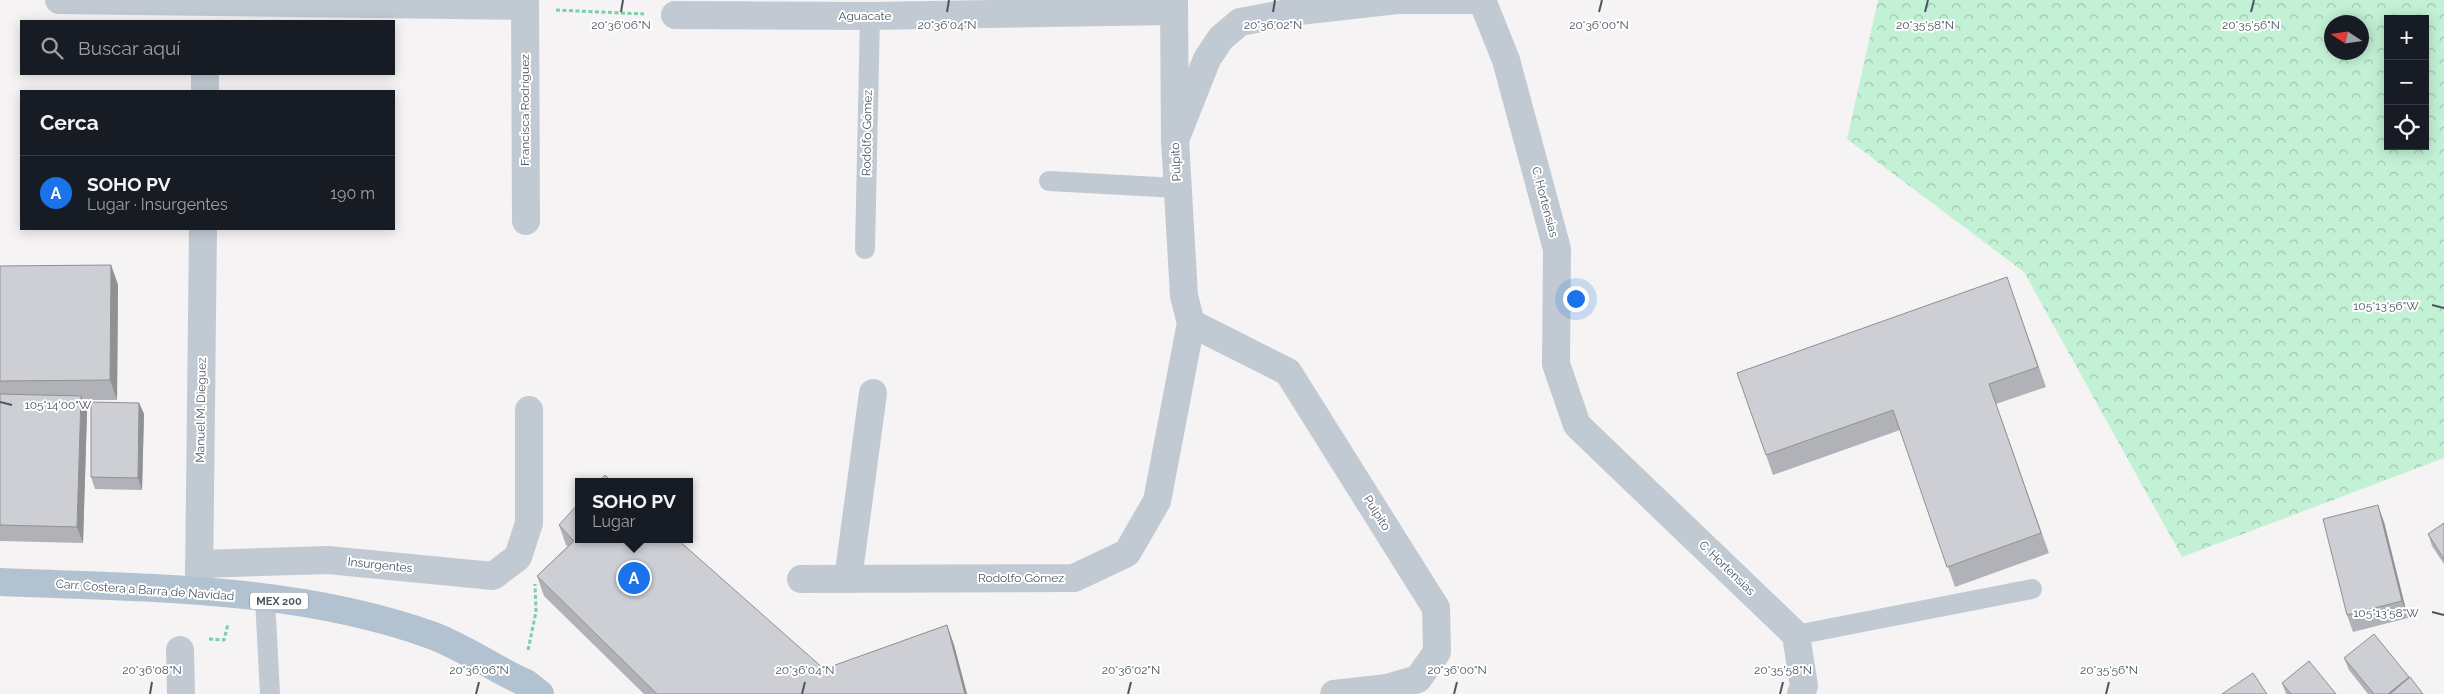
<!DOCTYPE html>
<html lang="es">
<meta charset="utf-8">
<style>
body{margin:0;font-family:Raleway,sans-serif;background:#20242c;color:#f1f3f6}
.controls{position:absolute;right:15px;top:15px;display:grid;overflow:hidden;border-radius:0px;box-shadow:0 2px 12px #0003}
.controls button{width:45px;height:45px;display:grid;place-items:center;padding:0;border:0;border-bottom:1px solid #363941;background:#171b24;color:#f1f3f6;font:25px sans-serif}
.compass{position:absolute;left:2324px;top:15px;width:45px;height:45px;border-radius:50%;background:#171b24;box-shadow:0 2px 12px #0003;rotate:282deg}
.you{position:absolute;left:1575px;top:298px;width:18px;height:18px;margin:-12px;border:4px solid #fff;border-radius:50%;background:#1a73e8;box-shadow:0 0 0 8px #1a73e833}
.badge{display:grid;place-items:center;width:32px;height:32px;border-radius:50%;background:#1a73e8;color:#fff;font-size:16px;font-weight:700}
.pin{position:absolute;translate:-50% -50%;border:2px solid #fff;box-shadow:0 1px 5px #0006}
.popup{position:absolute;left:575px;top:478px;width:118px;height:65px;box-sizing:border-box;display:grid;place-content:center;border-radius:0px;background:#171b24;filter:drop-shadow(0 1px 4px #0005);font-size:16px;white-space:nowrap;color:#9ea1a6}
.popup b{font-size:19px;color:#f1f3f6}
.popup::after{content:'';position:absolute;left:50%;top:100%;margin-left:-10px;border:10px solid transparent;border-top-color:#171b24}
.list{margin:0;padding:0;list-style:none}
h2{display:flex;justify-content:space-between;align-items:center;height:65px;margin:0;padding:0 20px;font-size:21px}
h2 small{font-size:16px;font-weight:400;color:#9ea1a6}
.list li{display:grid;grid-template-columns:32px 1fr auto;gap:15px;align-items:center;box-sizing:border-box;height:75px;padding:0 20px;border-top:1px solid #363941}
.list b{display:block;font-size:19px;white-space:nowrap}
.list p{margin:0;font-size:16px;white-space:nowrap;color:#9ea1a6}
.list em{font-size:16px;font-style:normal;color:#9ea1a6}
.icon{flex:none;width:28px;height:28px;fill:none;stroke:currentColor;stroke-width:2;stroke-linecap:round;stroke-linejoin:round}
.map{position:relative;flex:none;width:2444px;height:694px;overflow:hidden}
.search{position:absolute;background:#171b24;box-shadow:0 2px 12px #0003;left:20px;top:20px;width:375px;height:55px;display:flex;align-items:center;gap:12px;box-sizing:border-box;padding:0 18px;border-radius:0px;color:#9ea1a6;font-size:19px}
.panel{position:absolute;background:#171b24;box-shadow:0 2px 12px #0003;left:20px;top:90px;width:375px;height:140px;border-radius:0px}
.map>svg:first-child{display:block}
</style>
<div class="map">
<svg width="2444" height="694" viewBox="0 0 2444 694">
<defs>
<pattern id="forest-crowns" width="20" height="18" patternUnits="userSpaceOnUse" patternTransform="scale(1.25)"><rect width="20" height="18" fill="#c3f1d5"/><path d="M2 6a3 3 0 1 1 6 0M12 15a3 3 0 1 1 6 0" fill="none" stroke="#a0c6b0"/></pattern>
</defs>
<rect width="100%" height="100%" fill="#f5f3f3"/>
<!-- forest -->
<path fill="url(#forest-crowns)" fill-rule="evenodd" d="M1878 0H2444V458L2182 557 2024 272 1847 139ZM2388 19H2425V146H2388ZM2332 22H2362V52H2332Z"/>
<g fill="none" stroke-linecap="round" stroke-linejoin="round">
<!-- path -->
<g stroke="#7ad0a6" stroke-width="3" stroke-dasharray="4 2.5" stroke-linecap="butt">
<polyline points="556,10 644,14"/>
<polyline points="209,639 224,640 228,624"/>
<polyline points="528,650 536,612 535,584"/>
</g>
<!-- lane -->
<g stroke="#c1cad2" stroke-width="20">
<polyline points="1049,181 1177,188"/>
<polyline points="865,249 870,16"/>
<polyline points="265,599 270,694"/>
<polyline points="1796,635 2032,589"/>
</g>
<!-- street -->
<g stroke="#c1cad2" stroke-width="28">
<polyline points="59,0 525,6"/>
<polyline points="525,0 526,221"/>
<polyline points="675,15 870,16 1174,11"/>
<polyline points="205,91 205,74"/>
<polyline points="1175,140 1207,59 1221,38 1240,22 1299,11 1397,0 1482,0 1506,60 1557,249 1556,364 1577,425 1796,635 1804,686 1801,694"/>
<polyline points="1191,323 1288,372 1436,608 1437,652 1418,679 1387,688 1334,694"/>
<polyline points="199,564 328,560 493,576 518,557 529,523 529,410"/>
<polyline points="801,579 1074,578 1127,553 1157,501 1191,323 1184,296 1175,140 1174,0"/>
<polyline points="848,579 873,393"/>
<polyline points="199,582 203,229"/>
<polyline points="180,650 181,694"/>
</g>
<!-- primary -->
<path stroke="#b3c2d1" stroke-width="28" d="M0 582C144 588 294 586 431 635 464 647 494 669 526 683L540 694"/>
</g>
<!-- wall -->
<g fill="#b0b2b7">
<polygon points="111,265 118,285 117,400 83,400 87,412 83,543 0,541 0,266"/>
<polygon points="2007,277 2046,387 1996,404 2049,553 1955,587 1900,430 1773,475 1737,373"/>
<polygon points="139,403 144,414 142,490 95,489 91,477"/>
<polygon points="2384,522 2408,618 2353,632 2347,615"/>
<polygon points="2444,523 2444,564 2432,546 2428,534"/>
<polygon points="559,525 824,669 947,625 954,645 967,694 644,694 544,596 537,576 568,546 566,545"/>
<polygon points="2344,658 2409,678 2423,694 2368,694 2349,670"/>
<polygon points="2282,683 2336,694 2286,694"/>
</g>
<!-- shaded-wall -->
<g fill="#909195">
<polygon points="111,265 118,285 117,400 110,380"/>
<polygon points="81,396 87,412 83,543 77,527"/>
<polygon points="139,403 144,414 142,490 138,478"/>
<polygon points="2378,505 2384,522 2408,618 2402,601"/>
<polygon points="947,625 954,645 967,694 965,694"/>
<polygon points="2409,677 2413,688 2406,694 2388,694"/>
</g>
<!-- building -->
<g fill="#cdcfd5" stroke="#909195">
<polygon points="111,265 110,380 0,381 0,266"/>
<polygon points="2007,277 2038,367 1989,384 2041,533 1947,567 1893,410 1766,455 1737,373"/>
<polygon points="0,394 81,396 77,527 0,525"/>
<polygon points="91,402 139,403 138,478 91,477"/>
<polygon points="605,475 612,482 599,482"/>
<polygon points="579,503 579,539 677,539 824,669 947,625 965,694 657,694 537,576 574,541 559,525"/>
<polygon points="2378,505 2402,601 2347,615 2323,519"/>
<polygon points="2444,523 2444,559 2428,534"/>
<polygon points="2374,634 2409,677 2388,694 2374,694 2344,658"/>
<polygon points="2309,661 2336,694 2291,694 2282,683"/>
<polygon points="2253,673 2267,694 2222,694"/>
<polygon points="2410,677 2423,694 2390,694"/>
</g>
<!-- ticks -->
<path fill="none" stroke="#4a5661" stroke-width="2" d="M621 12 623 0M947 12 949 0M1273 12 1275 0M1599 12 1602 0M1925 12 1928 0M2251 12 2254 0M2432 305 2444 308M0 402 12 405M2432 612 2444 615M150 694 152 682M476 694 479 682M802 694 805 682M1128 694 1131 682M1454 694 1457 682M1780 694 1783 682M2106 694 2109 682"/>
<g text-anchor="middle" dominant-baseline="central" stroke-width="4" stroke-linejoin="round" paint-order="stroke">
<!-- shield labels -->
<rect fill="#fff" stroke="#808990" stroke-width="1" x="250" y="592.5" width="58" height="17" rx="4"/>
<g font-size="11" font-weight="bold" fill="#4a5661">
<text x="279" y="601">MEX 200</text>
</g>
<!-- street labels -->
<g font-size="12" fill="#4a5661" stroke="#fff">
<text x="865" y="16">Aguacate</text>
<text transform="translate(525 110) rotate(-90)">Francisca Rodríguez</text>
<text transform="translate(867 133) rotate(-89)">Rodolfo Gómez</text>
<text transform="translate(1176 162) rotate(-93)">Púlpito</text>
<text transform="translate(1545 202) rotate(75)">C. Hortensias</text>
<text transform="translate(201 410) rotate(-89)">Manuel M. Dieguez</text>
<text transform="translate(1377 513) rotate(58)">Pulpito</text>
<text transform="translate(380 565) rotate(6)">Insurgentes</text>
<text transform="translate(1727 568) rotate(44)">C. Hortensias</text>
<text x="1021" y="578">Rodolfo Gómez</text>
<text transform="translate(145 590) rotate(4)">Carr. Costera a Barra de Navidad</text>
</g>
</g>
<g font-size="12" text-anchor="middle" fill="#4a5661" stroke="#fff" stroke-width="4" stroke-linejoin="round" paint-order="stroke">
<text x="621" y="29">20°36'06"N</text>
<text x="947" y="29">20°36'04"N</text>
<text x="1273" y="29">20°36'02"N</text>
<text x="1599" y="29">20°36'00"N</text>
<text x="1925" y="29">20°35'58"N</text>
<text x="2251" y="29">20°35'56"N</text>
<text x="2386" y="310">105°13'56"W</text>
<text x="58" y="409">105°14'00"W</text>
<text x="2386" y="617">105°13'58"W</text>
<text x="152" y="674">20°36'08"N</text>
<text x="479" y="674">20°36'06"N</text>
<text x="805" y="674">20°36'04"N</text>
<text x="1131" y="674">20°36'02"N</text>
<text x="1457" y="674">20°36'00"N</text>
<text x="1783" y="674">20°35'58"N</text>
<text x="2109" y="674">20°35'56"N</text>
</g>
</svg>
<div class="controls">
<button>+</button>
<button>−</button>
<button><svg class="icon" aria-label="locate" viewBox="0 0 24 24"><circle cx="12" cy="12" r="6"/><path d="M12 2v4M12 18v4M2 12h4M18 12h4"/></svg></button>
</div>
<svg class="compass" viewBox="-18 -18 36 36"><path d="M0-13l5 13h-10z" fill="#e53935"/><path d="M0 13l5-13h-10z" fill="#9ea1a6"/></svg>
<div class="you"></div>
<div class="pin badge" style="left:634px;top:578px">A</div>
<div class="popup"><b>SOHO PV</b>Lugar</div>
<div class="search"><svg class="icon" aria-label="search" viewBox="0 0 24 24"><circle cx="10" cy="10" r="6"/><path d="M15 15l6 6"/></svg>Buscar aquí</div>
<section class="panel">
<h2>Cerca<small></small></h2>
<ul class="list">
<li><span class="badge">A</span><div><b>SOHO PV</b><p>Lugar · Insurgentes</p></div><em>190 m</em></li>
</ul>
</section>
</div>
